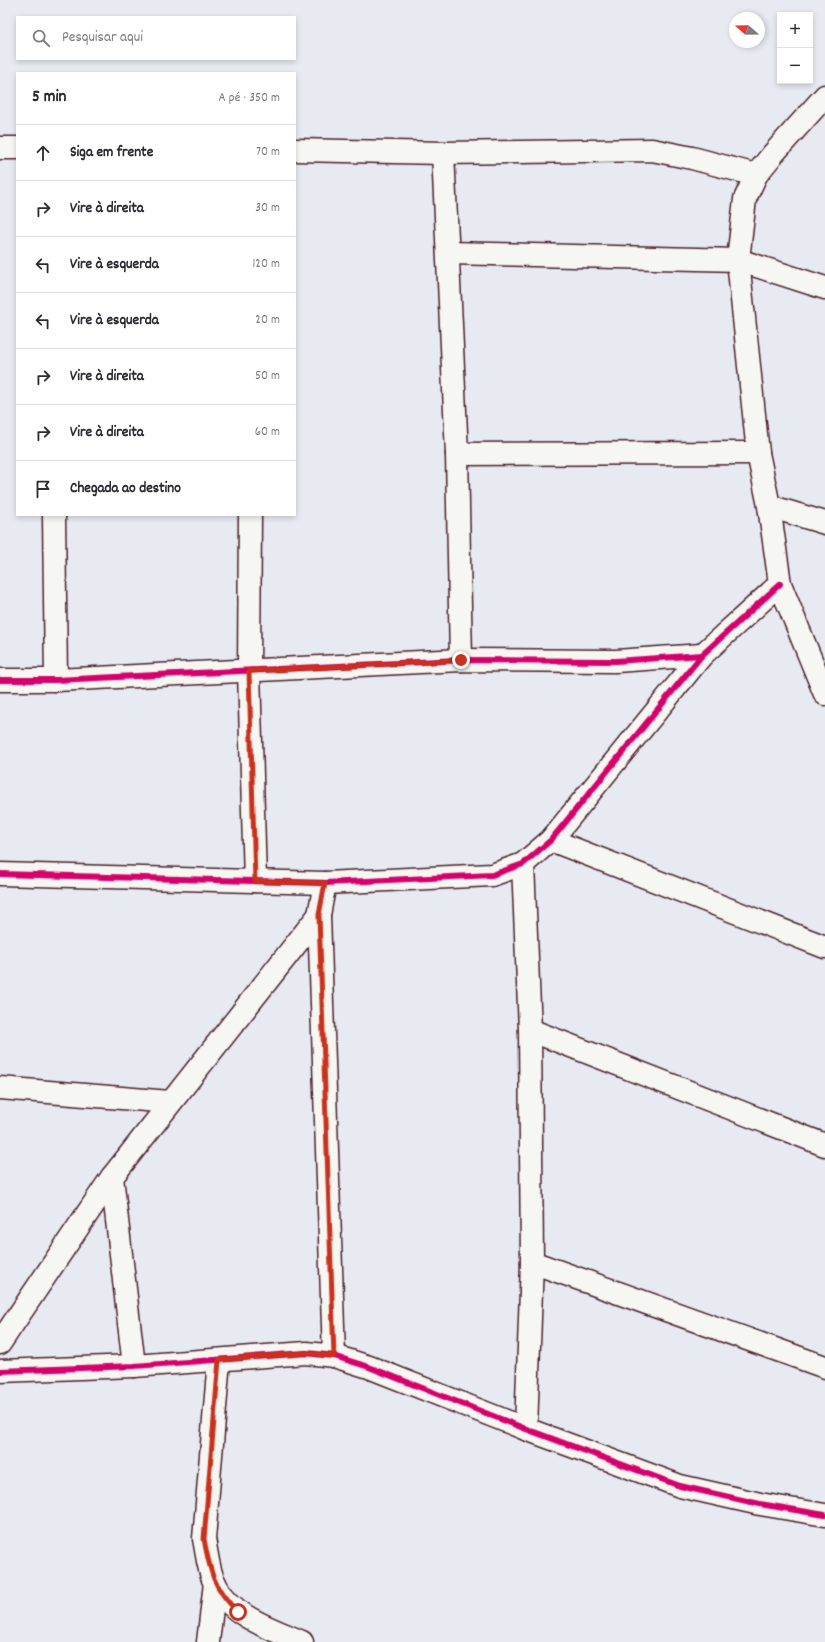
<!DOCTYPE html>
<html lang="pt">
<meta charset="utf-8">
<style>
body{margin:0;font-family:Dekko,sans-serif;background:#f7f7f7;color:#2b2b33}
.controls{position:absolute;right:12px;top:12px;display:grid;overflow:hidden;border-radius:0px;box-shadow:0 2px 6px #0003}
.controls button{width:36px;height:36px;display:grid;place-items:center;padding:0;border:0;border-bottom:1px solid #e1e1e2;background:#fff;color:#2b2b33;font:20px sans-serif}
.compass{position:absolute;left:729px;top:12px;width:36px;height:36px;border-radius:50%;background:#fff;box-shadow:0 2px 6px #0003;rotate:290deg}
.stop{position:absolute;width:12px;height:12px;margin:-9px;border:3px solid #c8321e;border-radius:50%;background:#fff}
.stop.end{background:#c8321e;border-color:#fff;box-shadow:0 1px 4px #0008}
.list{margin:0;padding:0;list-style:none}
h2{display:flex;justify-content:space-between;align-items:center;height:52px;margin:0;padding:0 16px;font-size:17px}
h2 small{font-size:13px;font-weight:400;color:#7c7c81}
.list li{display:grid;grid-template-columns:26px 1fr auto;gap:12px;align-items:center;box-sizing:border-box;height:56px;padding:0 16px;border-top:1px solid #e1e1e2}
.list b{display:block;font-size:15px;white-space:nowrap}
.list em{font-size:13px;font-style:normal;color:#7c7c81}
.icon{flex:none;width:22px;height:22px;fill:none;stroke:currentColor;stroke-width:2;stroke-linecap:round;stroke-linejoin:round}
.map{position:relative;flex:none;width:825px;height:1642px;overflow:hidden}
.search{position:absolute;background:#fff;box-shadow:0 2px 6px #0003;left:16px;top:16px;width:280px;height:44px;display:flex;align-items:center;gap:10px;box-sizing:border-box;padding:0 14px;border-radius:0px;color:#7c7c81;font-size:15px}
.panel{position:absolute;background:#fff;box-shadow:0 2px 6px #0003;left:16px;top:72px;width:280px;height:444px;border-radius:0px}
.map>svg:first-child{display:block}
</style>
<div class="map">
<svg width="825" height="1642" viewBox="0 0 825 1642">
<rect width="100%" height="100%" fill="#e7ebf1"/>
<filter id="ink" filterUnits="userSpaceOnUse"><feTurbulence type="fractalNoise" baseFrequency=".025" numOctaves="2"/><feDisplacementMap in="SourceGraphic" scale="8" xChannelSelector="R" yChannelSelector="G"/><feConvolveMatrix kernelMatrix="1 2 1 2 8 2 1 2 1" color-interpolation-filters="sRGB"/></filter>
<g filter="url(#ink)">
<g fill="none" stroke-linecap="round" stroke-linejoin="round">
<!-- minor casing -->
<g stroke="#4a1f2b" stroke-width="25">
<g id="minor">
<polyline points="825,96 773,154 756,175 745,199 738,260 758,453 769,506 780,584 825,694"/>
<polyline points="0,148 17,148"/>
<polyline points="295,150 443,153 652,150 692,158 756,175"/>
<polyline points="443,153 457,454 461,660"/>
<polyline points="448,253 738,260 825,288"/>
<polyline points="457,454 758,453"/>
<polyline points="769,506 825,523"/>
<polyline points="54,515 56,680"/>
<polyline points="250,515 249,671 255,881"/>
<polyline points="0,680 56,680 461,660 616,661 702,655"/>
<polyline points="551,840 825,947"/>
<polyline points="523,864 530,1030 532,1262 526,1429"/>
<polyline points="0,874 325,883 492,875 523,864 551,840 702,655 780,584"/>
<polyline points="325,883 319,915 334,1356"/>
<polyline points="530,1030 825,1145"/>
<polyline points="0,1088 170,1102"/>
<polyline points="112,1177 134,1366"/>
<polyline points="532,1262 825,1367"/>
<polyline points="0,1343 112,1177 319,915"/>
<path d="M219 1360 204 1539C207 1553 208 1570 215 1584 232 1617 270 1628 302 1642"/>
<polyline points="0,1371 134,1366 306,1353 334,1356 369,1367 526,1429 680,1486 760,1504 825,1515"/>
<polyline points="208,1642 215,1583"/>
</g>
</g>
<!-- minor -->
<use href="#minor" stroke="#f6f6f2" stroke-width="22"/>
<!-- cycleway casing -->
<g stroke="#f6f6f2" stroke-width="8">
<g id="cycleway">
<polyline points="0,680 56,680 461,660 616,661 702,655"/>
<polyline points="0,874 325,883 492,875 523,864 551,840 702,655 780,584"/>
<polyline points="0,1371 134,1366 306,1353 334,1356 369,1367 526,1429 680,1486 760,1504 825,1515"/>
</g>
</g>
<!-- cycleway -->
<use href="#cycleway" stroke="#d6006c" stroke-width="6"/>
</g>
</g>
<g fill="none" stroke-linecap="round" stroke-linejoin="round" filter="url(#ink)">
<!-- route -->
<path stroke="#c8321e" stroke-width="5" d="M238 1612C213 1588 210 1571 204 1539L219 1360 306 1353 334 1356 319 915 325 883 255 881 249 671 461 660"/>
</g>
</svg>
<div class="controls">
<button>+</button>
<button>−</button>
</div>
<svg class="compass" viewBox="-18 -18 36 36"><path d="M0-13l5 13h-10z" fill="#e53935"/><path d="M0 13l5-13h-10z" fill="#7c7c81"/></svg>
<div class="stop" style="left:238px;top:1612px"></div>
<div class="stop end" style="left:461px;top:660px"></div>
<div class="search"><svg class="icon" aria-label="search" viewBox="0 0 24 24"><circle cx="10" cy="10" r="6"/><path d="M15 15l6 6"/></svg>Pesquisar aqui</div>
<section class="panel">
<h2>5 min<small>A pé · 350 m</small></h2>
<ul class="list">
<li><svg class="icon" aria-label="ahead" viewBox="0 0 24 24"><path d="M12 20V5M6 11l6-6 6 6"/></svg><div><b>Siga em frente</b></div><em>70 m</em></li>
<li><svg class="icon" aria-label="right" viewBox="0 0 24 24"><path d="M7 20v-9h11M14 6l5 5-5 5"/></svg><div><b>Vire à direita</b></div><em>30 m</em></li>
<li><svg class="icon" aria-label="left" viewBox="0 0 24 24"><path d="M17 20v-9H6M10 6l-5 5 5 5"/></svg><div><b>Vire à esquerda</b></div><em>120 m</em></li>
<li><svg class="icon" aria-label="left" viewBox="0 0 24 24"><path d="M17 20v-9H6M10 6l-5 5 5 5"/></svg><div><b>Vire à esquerda</b></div><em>20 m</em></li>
<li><svg class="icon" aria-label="right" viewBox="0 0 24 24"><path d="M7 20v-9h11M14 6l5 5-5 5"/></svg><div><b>Vire à direita</b></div><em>50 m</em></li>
<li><svg class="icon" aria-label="right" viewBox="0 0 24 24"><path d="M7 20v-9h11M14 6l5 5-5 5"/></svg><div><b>Vire à direita</b></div><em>60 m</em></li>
<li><svg class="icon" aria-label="arrive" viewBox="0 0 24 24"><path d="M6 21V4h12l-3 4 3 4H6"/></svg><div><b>Chegada ao destino</b></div></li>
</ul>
</section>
</div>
